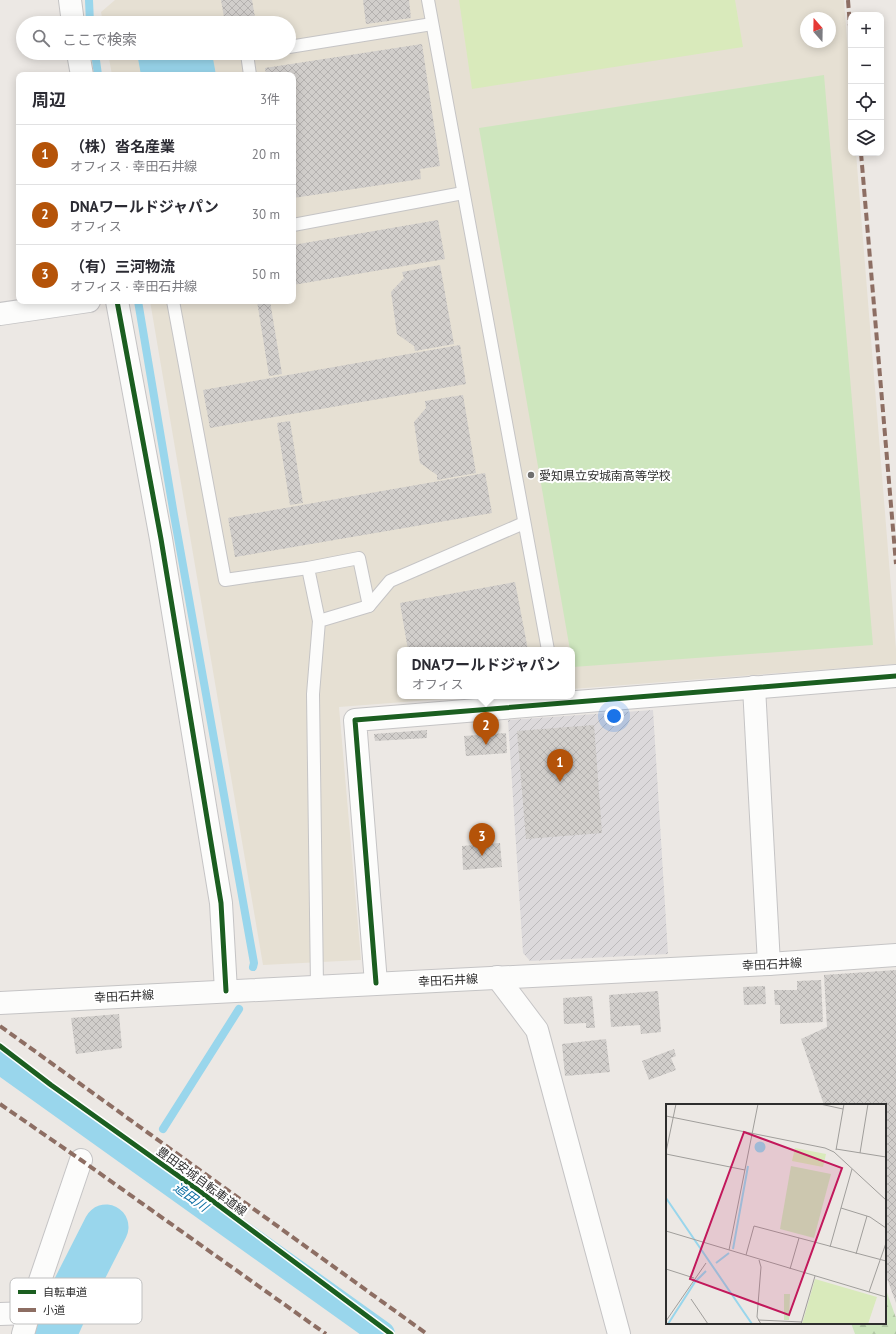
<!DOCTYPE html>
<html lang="ja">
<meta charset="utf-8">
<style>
body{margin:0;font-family:"PT Sans","Noto Sans JP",sans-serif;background:#f2f2f3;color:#2b2b33}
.controls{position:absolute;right:12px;top:12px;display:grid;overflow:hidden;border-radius:8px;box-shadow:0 2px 10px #0003}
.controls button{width:36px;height:36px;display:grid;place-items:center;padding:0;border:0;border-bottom:1px solid #e1e1e2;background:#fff;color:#2b2b33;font:20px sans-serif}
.compass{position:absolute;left:800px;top:12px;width:36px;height:36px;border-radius:50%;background:#fff;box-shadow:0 2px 10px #0003;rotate:340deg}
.you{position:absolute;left:614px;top:716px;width:14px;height:14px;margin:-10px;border:3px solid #fff;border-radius:50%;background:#1a73e8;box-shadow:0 0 0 6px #1a73e833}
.badge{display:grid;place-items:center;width:26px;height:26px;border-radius:50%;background:#b45309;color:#fff;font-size:13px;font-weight:700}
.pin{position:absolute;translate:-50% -33px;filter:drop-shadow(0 1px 2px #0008)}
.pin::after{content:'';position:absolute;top:21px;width:14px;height:12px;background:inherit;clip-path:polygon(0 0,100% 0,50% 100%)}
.popup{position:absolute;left:397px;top:647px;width:178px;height:52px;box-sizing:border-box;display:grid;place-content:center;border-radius:8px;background:#fff;filter:drop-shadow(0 1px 3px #0005);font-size:13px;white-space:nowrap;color:#7c7c81}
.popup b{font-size:15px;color:#2b2b33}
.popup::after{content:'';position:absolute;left:50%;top:100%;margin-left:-8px;border:8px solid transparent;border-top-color:#fff}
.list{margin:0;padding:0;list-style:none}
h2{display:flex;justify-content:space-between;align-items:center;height:52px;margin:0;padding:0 16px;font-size:17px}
h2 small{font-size:13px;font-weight:400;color:#7c7c81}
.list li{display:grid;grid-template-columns:26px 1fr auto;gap:12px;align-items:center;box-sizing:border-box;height:60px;padding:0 16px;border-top:1px solid #e1e1e2}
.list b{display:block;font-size:15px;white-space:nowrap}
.list p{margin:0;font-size:13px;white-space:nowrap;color:#7c7c81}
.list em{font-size:13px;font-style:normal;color:#7c7c81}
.icon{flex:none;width:22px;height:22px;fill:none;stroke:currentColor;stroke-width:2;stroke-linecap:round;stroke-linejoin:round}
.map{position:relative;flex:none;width:896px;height:1334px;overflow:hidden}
.search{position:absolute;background:#fff;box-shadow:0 2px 10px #0003;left:16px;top:16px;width:280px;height:44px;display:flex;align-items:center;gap:10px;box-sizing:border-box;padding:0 14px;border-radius:22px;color:#7c7c81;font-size:15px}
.panel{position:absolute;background:#fff;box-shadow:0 2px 10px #0003;left:16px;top:72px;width:280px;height:232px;border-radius:8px}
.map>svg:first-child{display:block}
</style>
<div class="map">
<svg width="896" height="1334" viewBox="0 0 896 1334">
<defs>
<pattern id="industrial-furrows" width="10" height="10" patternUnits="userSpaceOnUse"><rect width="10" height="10" fill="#dcd9db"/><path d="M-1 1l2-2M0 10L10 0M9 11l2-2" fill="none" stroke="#bdbbbc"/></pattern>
<pattern id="forest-firs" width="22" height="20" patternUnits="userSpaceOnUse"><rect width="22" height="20" fill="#cee6be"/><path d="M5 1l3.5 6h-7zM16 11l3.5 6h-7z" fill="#b1c6a4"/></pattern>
<pattern id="building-cross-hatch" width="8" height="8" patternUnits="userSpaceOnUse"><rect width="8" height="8" fill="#d1cecb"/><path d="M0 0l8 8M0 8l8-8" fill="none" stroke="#b4b1af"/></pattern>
</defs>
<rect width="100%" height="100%" fill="#ece8e4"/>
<!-- industrial -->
<polygon fill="url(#industrial-furrows)" points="653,710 668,954 530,961 523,953 508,720"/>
<!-- education -->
<path fill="#e6e0d3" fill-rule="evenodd" d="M115 0H844L851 92V153H856L896 649V664L572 689V650H400V696H482L339 707 361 960 263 965 150 301H293V75H112L108 53H289V23H103L101 12ZM806 18H830V42H806Z"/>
<!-- grass -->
<polygon fill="#cee6be" points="824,75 873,645 573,667 572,650 570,650 479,128"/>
<!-- forest -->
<polygon fill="url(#forest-firs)" points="885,1287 896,1318 896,1334 855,1334 851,1323 885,1323"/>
<!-- pitch -->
<polygon fill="#d9eabb" points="459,0 735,0 743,47 472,89"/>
<!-- water -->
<polygon fill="#99d6ec" points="137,53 212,53 216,75 141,75"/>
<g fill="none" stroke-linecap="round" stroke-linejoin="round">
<!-- stream -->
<g stroke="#99d6ec" stroke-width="8">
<polyline points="89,0 90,23"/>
<polyline points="95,53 98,75"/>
<polyline points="138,301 174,515 254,963 253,967"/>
<polyline points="163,1129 239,1009"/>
</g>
<!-- canal -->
<polyline stroke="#99d6ec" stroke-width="26" points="0,1061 382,1334"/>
<!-- river -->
<polyline stroke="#99d6ec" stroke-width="45" points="54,1334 73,1292 106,1227"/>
</g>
<!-- building -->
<g fill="url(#building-cross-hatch)">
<polygon points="221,0 252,0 256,23 225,23"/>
<polygon points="363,0 409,0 411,18 366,24"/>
<polygon points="422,44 440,166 420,169 421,179 293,198 293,75 266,75 265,68"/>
<polygon points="438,220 445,259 293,285 293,245"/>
<polygon points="440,265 454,344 415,351 414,346 397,334 391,292 404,278 402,272"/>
<polygon points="257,301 270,301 282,374 269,376"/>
<polygon points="460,345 466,384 210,428 203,390"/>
<polygon points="463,395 476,473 437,480 437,475 420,463 414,422 426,408 425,401"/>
<polygon points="290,421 303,503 290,505 277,423"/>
<polygon points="485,473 492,513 235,557 228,518"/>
<polygon points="515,582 528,650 408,650 400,603"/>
<polygon points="594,725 602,833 526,839 517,731"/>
<polygon points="427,730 427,738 375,741 374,734"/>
<polygon points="506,733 507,753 466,756 464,736"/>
<polygon points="500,843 502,867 463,870 462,846"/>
<polygon points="896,970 896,1303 885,1273 885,1105 824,1105 801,1039 827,1027 824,975"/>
<polygon points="821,980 823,1022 780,1024 780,1005 775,1005 774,990 797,990 797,981"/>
<polygon points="765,986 766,1004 744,1005 743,987"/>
<polygon points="658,991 661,1032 641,1034 640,1025 611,1027 609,995"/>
<polygon points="592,996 595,1028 586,1028 586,1023 564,1024 563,998"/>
<polygon points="119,1014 122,1048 76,1054 71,1018"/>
<polygon points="606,1039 610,1072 565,1076 562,1044"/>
<polygon points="674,1049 676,1056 671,1058 676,1070 649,1080 642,1061"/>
</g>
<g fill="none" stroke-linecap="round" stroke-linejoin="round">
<!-- lane casing -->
<g stroke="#c5c4c5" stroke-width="14">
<g id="lane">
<polyline points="428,0 548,650"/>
<polyline points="289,47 432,24"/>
<polyline points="250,75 247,54 254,53"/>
<polyline points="293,225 463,193"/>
<polyline points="173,301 225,580 308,568"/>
<polyline points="319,621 308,568 359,558 369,606"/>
<polyline points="317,986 313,694 319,621 369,606 390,581 524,523"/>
</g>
</g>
<!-- street casing -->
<g stroke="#c5c4c5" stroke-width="24">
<g id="street">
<polyline points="70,0 73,23"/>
<polyline points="78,53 82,75"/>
<polyline points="117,301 161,539 221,903 226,991"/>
<polyline points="0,314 89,301"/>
<polyline points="754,687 769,964"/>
<polyline points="497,977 537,1030 619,1334"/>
<polyline points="376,983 355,720 896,676"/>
<polyline points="0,1314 29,1313"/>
<polyline points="23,1334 29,1313 81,1160"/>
</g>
</g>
<!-- secondary casing -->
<g stroke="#c5c4c5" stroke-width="24">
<polyline id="secondary" points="0,1003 769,964 896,955"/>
</g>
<!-- lane -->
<use href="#lane" stroke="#fcfcfb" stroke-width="12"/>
<!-- street -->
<use href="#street" stroke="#fcfcfb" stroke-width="22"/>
<!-- secondary -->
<use href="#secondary" stroke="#fcfcfb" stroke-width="22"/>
<!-- quiet -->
<g stroke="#8d6e63" stroke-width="4" stroke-dasharray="8 4" stroke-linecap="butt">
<polyline points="848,0 851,40"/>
<polyline points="861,153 896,564"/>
<polyline points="0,1026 427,1334"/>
<polyline points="0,1104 81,1160 326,1334"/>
</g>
<!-- cycleway casing -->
<g stroke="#fff" stroke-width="8">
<g id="cycleway">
<polyline points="117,301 161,539 221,903 226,991"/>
<polyline points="376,983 355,720 896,676"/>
<polyline points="0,1046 51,1085 198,1190 391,1334"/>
</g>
</g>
<!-- cycleway -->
<use href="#cycleway" stroke="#1b5e20" stroke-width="5"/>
</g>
<!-- markers -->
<circle fill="#706f6e" stroke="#fff" stroke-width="1.5" cx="531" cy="475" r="4"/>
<g text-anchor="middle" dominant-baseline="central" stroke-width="4" stroke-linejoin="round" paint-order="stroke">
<!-- poi labels -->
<g font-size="12" fill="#2e2e2e" stroke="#fff" text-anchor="start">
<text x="539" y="475">愛知県立安城南高等学校</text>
</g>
<!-- street labels -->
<g font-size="12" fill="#2e2e2e" stroke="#fff">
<text transform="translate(772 964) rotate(-3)">幸田石井線</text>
<text transform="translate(448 980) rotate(-3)">幸田石井線</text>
<text transform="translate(124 996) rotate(-3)">幸田石井線</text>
<text transform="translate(202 1181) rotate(36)">豊田安城自転車道線</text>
</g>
<!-- water labels -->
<g font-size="13" font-style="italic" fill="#0d6fa3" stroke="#fff">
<text transform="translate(191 1197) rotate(36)">追田川</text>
</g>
</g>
<!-- overview -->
<g transform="translate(666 1104)">
<rect width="220" height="220" fill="#ece8e4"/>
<path d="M125 62 165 70 148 134 114 125Z" fill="#cee6be"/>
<path d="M118 190H124L123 216H118Z" fill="#cee6be"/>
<path d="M129 44 160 50 157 63 126 57ZM149 175 211 193 202 220H136Z" fill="#d9eabb"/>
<path d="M88.5 43a5.5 5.5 0 1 1 11 0a5.5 5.5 0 1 1-11 0Z" fill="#99d6ec"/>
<path fill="none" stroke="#99d6ec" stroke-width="2" d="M0 94 86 220M67 145 82 62M50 159 63 149M2 220 29 178 40 167"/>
<path fill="none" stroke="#a09e9b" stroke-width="1" d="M154 0 177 5M0 12 159 44 168 48 220 96M170 45 220 53M170 46 178 0M0 48 10 0M194 49 202 0M0 50 79 66M175 104 204 113 220 124M0 127 220 193M164 143 186 65M63 146 92 0M190 150 201 112M80 151 88 122 220 157M93 156 95 163 91 213 95 220M0 165 28 174M124 165 133 134M203 188 220 139M25 195 42 220M92 216 136 218M0 217 40 159M135 220 149 172"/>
<path fill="#c2185b" fill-opacity="0.15" stroke="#c2185b" stroke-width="2" d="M78 28 176 64 123 211 24 175Z"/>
<rect width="220" height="220" fill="none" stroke="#2e2e2e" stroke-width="2"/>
</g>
<!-- legend -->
<rect x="10" y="1278" width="132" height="46" rx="6" fill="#fff" stroke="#c0c0c0" stroke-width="1"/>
<rect x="18" y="1290" width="18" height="4" fill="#1b5e20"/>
<rect x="18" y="1308" width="18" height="4" fill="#8d6e63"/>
<g font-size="11" fill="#2e2e2e">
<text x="43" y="1296">自転車道</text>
<text x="43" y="1314">小道</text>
</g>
</svg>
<div class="controls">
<button>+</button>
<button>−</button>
<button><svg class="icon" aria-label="locate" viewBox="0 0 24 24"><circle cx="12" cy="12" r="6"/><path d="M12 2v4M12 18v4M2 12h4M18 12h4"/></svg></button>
<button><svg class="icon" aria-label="layers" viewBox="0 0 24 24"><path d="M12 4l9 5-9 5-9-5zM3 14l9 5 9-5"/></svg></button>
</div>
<svg class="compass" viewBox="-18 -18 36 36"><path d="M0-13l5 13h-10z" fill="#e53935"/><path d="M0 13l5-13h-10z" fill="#7c7c81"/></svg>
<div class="you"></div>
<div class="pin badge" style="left:560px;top:782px">1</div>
<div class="pin badge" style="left:486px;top:745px">2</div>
<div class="popup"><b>DNAワールドジャパン</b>オフィス</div>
<div class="pin badge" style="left:482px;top:856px">3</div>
<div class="search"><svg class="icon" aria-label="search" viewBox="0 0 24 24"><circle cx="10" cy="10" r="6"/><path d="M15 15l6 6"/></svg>ここで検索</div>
<section class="panel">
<h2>周辺<small>3件</small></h2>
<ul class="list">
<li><span class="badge">1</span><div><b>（株）沓名産業</b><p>オフィス · 幸田石井線</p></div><em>20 m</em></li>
<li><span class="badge">2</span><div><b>DNAワールドジャパン</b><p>オフィス</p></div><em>30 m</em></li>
<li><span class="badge">3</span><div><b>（有）三河物流</b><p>オフィス · 幸田石井線</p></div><em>50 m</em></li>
</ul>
</section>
</div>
